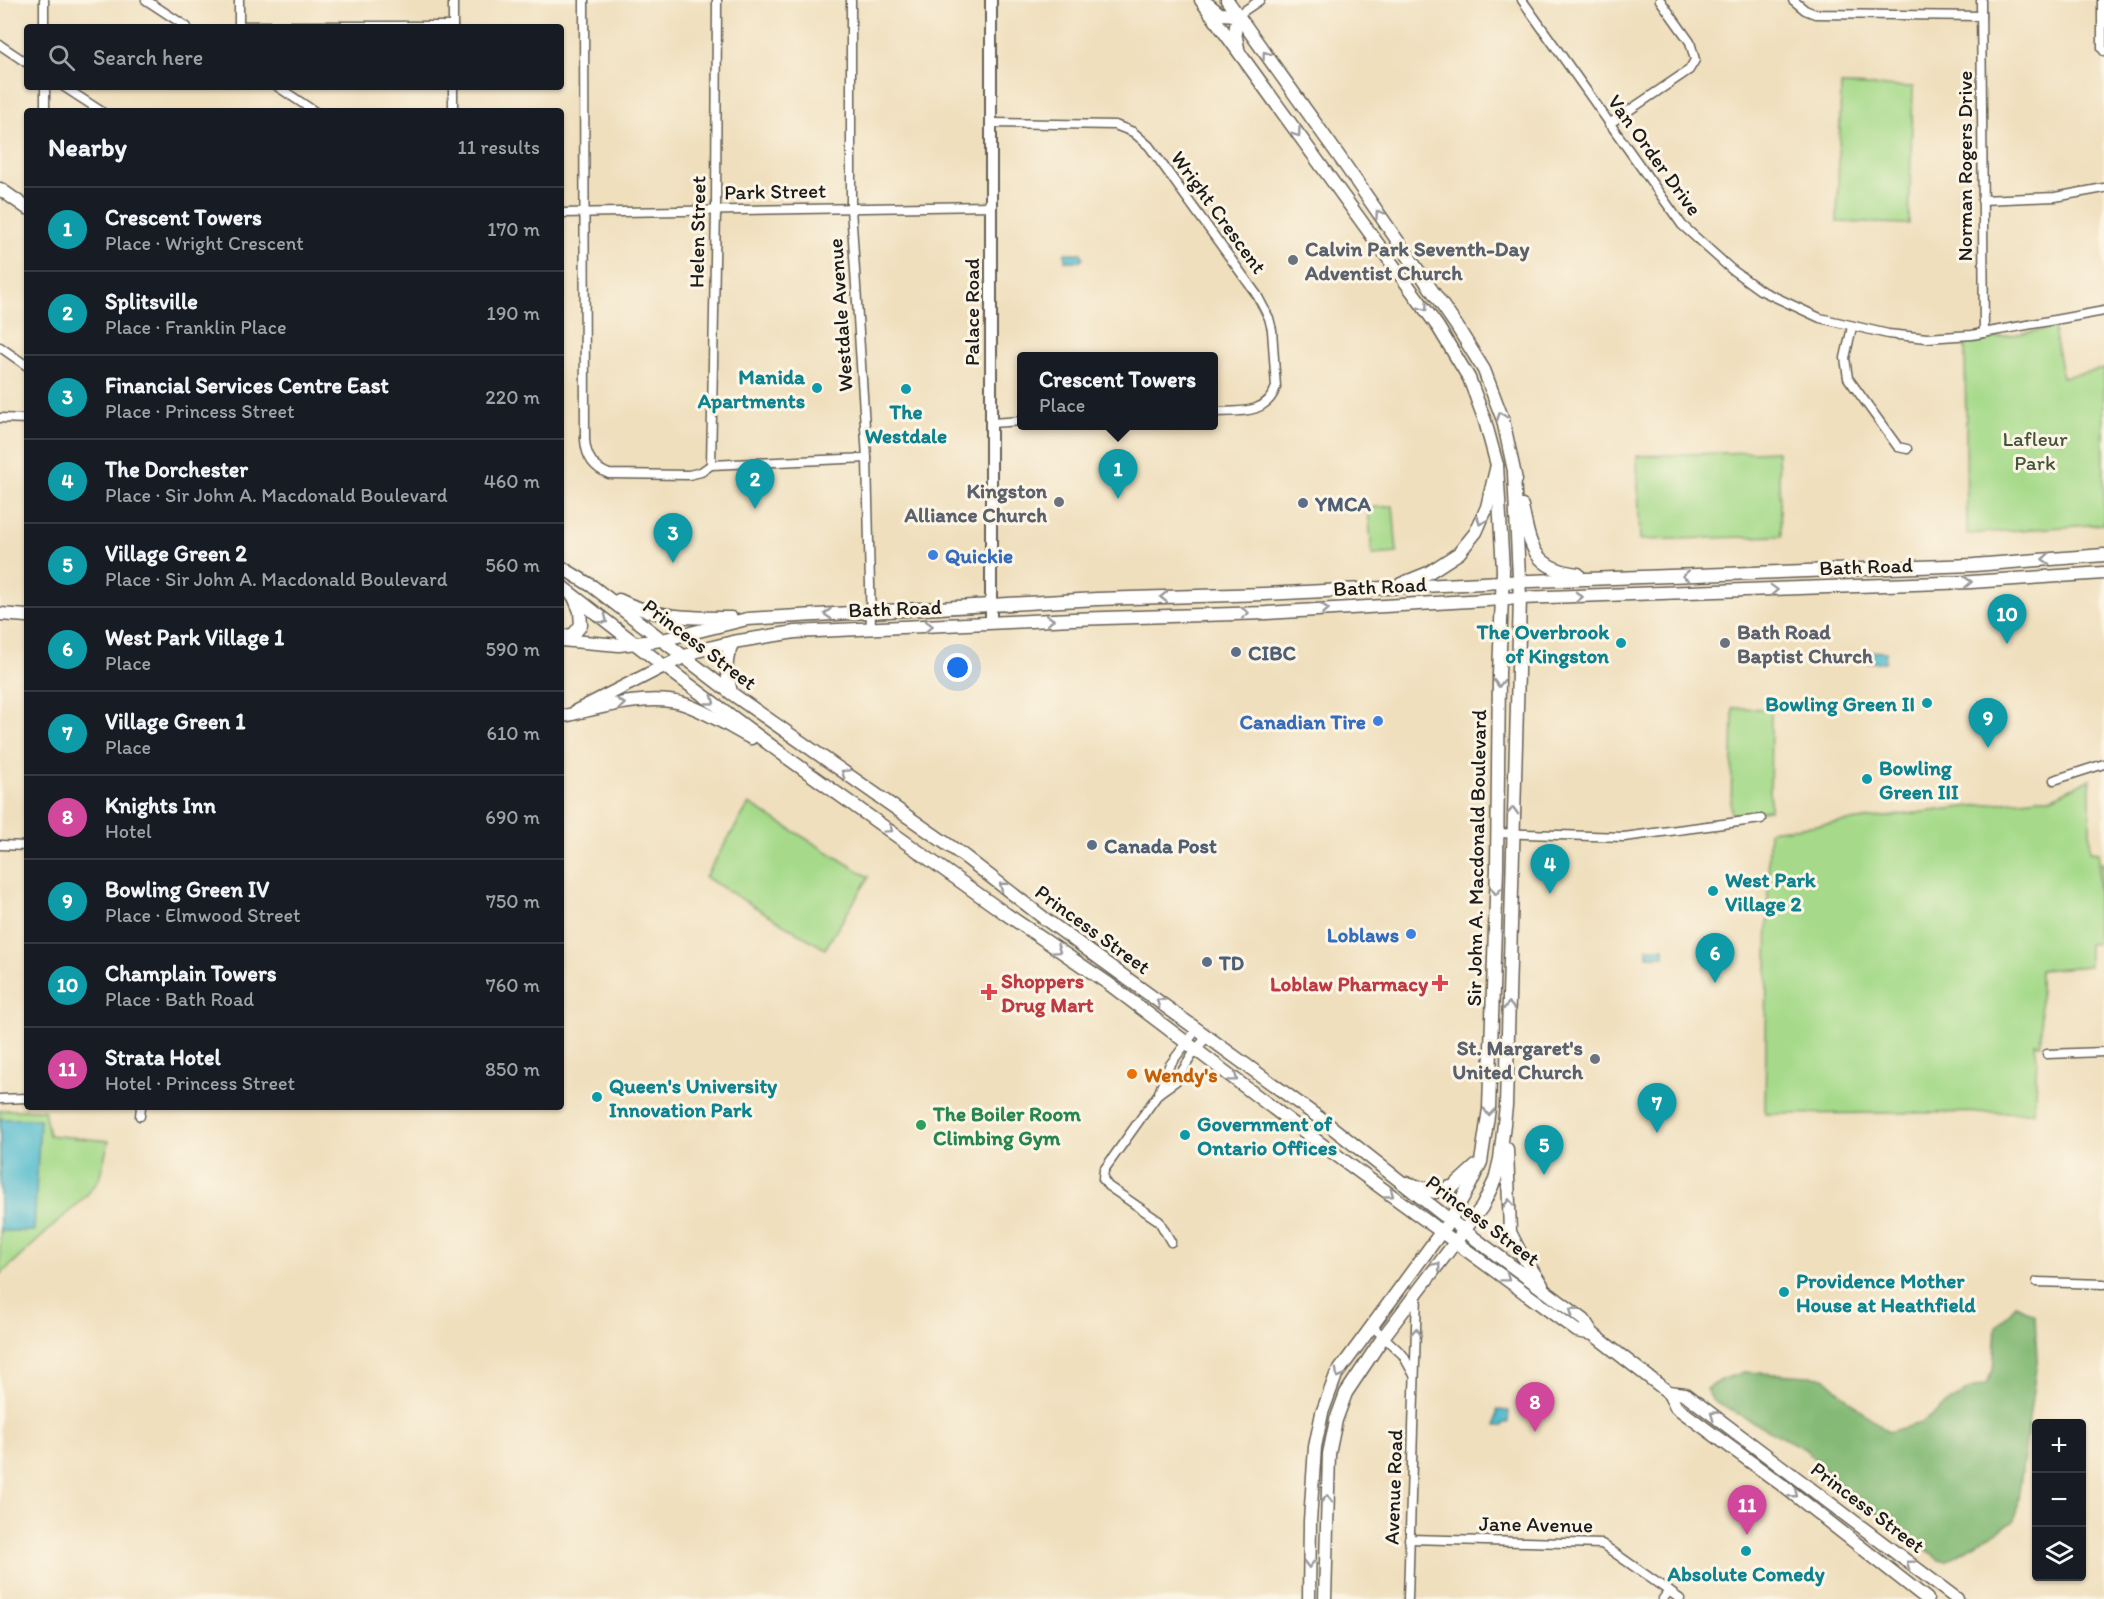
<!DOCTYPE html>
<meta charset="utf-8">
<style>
body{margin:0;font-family:Itim,sans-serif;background:#20242c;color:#f1f3f6}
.controls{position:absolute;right:18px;bottom:18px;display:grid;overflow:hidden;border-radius:6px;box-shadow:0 2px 4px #0004}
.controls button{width:54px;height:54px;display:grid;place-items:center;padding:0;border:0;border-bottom:2px solid #363941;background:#171b24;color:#f1f3f6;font:30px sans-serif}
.you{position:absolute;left:958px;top:668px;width:21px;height:21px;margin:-15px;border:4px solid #fff;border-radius:50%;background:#1a73e8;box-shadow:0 0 0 9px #1a73e833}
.badge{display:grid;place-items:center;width:39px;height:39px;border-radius:50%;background:#b45309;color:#fff;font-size:20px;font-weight:700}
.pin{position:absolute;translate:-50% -50px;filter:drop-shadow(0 2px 3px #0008)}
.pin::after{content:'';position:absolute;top:32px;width:21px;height:18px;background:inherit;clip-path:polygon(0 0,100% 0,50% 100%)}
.popup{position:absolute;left:1017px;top:352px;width:201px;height:78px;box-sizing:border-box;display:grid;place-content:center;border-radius:6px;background:#171b24;filter:drop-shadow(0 2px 4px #0005);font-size:20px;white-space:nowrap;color:#9ea1a6}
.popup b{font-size:22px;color:#f1f3f6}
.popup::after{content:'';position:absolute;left:50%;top:100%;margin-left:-12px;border:12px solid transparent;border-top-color:#171b24}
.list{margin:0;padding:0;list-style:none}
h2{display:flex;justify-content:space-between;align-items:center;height:78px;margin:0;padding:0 24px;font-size:26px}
h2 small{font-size:20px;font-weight:400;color:#9ea1a6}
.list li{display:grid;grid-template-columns:39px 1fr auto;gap:18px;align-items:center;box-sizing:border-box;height:84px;padding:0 24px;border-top:2px solid #363941}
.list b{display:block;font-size:22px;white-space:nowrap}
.list p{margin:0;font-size:20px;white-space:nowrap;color:#9ea1a6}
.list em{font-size:20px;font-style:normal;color:#9ea1a6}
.icon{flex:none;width:33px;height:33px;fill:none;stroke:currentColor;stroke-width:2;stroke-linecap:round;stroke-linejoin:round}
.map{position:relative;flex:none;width:2104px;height:1599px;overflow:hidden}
.search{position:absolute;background:#171b24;box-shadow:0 2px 4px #0004;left:24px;top:24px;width:540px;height:66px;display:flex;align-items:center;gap:15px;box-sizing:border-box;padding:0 21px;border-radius:6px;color:#9ea1a6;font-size:22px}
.panel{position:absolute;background:#171b24;box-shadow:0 2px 4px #0004;left:24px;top:108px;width:540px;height:1002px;border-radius:6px}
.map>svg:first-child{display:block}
</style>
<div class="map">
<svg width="2104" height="1599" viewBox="0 0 2104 1599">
<rect width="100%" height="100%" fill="#fcf5e5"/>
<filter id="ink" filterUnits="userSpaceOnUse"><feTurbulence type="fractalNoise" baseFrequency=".0167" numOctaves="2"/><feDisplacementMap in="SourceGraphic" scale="12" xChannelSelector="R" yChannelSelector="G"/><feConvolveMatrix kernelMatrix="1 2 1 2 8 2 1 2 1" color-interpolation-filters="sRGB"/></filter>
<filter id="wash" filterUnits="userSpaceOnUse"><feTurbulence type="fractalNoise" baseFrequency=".008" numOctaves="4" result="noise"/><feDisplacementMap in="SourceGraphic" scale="24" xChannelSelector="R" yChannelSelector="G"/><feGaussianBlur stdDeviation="1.35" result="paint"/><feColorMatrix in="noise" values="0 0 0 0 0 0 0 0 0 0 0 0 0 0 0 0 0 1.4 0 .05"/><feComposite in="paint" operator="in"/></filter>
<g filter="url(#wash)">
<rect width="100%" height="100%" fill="#efdfbd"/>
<!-- green -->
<g fill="#a6da8a" stroke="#617b53" stroke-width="1.5">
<polygon points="1841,85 1913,87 1909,224 1837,222"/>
<polygon points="2054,328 2062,377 2104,369 2104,524 1967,534 1965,343"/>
<polygon points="1778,451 1781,536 1640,540 1637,456"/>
<polygon points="1393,506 1397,553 1372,555 1368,508"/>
<polygon points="1733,708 1771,709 1770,810 1731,814"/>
<polygon points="2090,779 2090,851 2099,852 2096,944 2089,944 2089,966 2040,970 2041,1044 2035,1043 2037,1059 2034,1112 1765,1114 1769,831 2038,798 2051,798"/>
<polygon points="749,804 869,877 825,949 705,877"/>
<polygon points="2101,863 2104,863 2104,907 2099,906"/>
<polygon points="0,1110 44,1110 49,1135 109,1141 99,1179 86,1196 0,1275"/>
</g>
<!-- forest -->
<polygon fill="#84ba76" stroke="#506b49" stroke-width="1.5" points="2016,1305 2035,1315 2037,1361 2015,1521 1948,1560 1939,1560 1838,1483 1805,1449 1713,1401 1706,1389 1723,1379 1744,1372 1824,1377 1857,1407 1888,1432 1921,1423 1965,1391 1986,1384 1993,1370 1996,1327"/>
<!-- water -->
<g fill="#52bbce" stroke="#376c75" stroke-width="1.5">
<polygon points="1065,253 1081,253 1083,258 1081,261 1065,261"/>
<polygon points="1866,651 1886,652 1885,662 1865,662"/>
<rect x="1647" y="948" width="17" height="8"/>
<polygon points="0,1119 40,1119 34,1231 0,1231"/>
<polygon points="1497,1410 1509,1411 1508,1423 1504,1423 1503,1426 1496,1426"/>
</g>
</g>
<g filter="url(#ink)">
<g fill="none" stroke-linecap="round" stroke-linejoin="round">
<!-- minor casing -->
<g stroke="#666054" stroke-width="11">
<g id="minor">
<polyline points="44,0 44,27"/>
<polyline points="146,0 187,27"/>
<polyline points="453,0 453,27"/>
<path d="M584 0 585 440C586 456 593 468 609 474L689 475 701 472 711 465 867 458"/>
<polyline points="851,0 851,208 867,458 871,628"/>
<polyline points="1522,0 1682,225 1731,269 1760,290 1820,318 1888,334 1927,338 1972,335 2104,311"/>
<polyline points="1793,0 1805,10 1815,14 1981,16"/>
<polyline points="1981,0 1984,333"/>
<polyline points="2102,0 2102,48 2104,51"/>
<polyline points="1238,15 1260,0"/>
<polyline points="239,26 453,26"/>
<polyline points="239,27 239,0"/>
<polyline points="0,45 27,63"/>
<polyline points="45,87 45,111"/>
<polyline points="64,87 101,111"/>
<polyline points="278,87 314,111"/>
<polyline points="453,87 453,111"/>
<path d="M991 123 1115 125 1133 132 1149 146 1257 295 1269 318 1272 330 1276 387C1267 415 1239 411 1214 412"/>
<polyline points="1609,124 1689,70 1695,60 1690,42 1660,0"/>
<polyline points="1982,200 2055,197 2104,188"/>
<polyline points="561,213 990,206"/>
<polyline points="1852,327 1845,358 1848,378 1898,447 1907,449"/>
<polyline points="0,347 27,366"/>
<polyline points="0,418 27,419"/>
<polyline points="991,423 1022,421"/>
<polyline points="711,465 716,210 717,0"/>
<polyline points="2054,780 2104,764"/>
<polyline points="1496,833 1624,837 1761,819"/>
<polyline points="0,845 27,846"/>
<polyline points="2047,1054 2104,1052"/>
<polyline points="1159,1093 1176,1081 1196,1049 1208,1036"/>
<polyline points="0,1099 27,1098"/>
<polyline points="140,1116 141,1107"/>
<polyline points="1171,1242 1159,1221 1108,1186 1103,1179 1104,1170 1159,1093 1169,1066 1197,1029"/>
<polyline points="2037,1282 2104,1284"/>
<polyline points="1372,1326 1403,1355 1414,1375"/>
<polyline points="1409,1539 1602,1544 1680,1599"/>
<polyline points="1408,1599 1417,1293"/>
<polyline points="1663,1599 1669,1591"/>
</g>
</g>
<!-- tertiary casing -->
<g stroke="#666054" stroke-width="14">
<polyline id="tertiary" points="991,0 991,623"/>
</g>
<!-- secondary casing -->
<g stroke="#666054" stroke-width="15">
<g id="secondary">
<polyline points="0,189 27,208"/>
<polyline points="0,614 27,616"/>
<polyline points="561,640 619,645 662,640"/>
<polyline points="576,711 664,666"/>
</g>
</g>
<!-- primary casing -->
<g stroke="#666054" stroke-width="15">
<g id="primary">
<polyline points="1201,0 1438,327 1469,378 1485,421 1497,465 1487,507 1476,532 1459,553 1428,573 1401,584"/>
<polyline points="1227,0 1336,152 1456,325 1484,370 1503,420 1516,480"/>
<polyline points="1208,4 1220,14 1238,15 1235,32 1238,48"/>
<path d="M1522 506C1530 546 1533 569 1578 574"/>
<polyline points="561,567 592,586 731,693 964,856 1045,919 1329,1125 1442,1214 1584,1320 1593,1334 1668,1392 1676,1407 1782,1485 1927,1599"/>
<polyline points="561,586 664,666 789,759 1006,914 1109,984 1298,1127 1577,1331 1593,1334"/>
<path d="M619 600C654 618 692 618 731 618"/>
<polyline points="561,638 574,634 581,625 580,611 574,597"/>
<polyline points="662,640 747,619 1097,599 1265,594 1502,582 1974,565 2104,555"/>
<polyline points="664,666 697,651 733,642 795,632 1073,619 1266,613 1520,598 1971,582 2104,573"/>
<path d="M731 693C727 671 723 663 733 642"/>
<path d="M564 716C598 708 650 693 684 704 708 712 730 727 751 738"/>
<polyline points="1507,1149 1510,1232 1520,1252 1542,1285"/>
<polyline points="1407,1183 1435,1192 1454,1186 1476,1166"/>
<polyline points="1668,1392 1685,1394 1957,1599"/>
<polyline points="1309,1599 1310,1521 1315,1447 1322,1413 1336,1375 1450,1220 1470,1185 1481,1162 1489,1109 1497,868 1499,674 1503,570 1497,465"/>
<polyline points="1325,1599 1329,1454 1336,1420 1346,1393 1384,1336 1482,1207 1495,1180 1500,1159 1506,1106 1520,598 1514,473"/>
</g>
</g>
<!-- minor -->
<use href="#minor" stroke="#fff" stroke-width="8"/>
<!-- tertiary -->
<use href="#tertiary" stroke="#fff" stroke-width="10"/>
<!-- secondary -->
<use href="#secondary" stroke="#fff" stroke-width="12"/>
<!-- primary -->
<use href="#primary" stroke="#fff" stroke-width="12"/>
</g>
<!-- one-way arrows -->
<defs><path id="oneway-chevron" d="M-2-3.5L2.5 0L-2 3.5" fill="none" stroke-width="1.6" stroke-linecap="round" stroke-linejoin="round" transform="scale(1.5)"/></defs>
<g stroke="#999">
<use href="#oneway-chevron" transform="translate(1266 55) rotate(-126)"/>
<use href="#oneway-chevron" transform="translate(1297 133) rotate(54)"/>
<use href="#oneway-chevron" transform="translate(1379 214) rotate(-125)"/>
<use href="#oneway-chevron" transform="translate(1424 307) rotate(54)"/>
<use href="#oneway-chevron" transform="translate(1501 416) rotate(-109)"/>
<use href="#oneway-chevron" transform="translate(1481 521) rotate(114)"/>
<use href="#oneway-chevron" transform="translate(2046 559) rotate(176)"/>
<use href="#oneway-chevron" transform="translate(1686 576) rotate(178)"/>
<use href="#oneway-chevron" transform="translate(1968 582) rotate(-3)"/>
<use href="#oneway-chevron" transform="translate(1774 590) rotate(-2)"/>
<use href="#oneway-chevron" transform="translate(1164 597) rotate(179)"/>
<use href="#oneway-chevron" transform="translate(1579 597) rotate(-1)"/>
<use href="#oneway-chevron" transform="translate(1325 609) rotate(-3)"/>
<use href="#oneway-chevron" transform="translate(1245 613) rotate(-2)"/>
<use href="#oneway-chevron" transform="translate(828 614) rotate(177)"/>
<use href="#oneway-chevron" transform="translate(604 620) rotate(38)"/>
<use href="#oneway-chevron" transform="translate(1050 620) rotate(-3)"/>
<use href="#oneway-chevron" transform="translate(929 626) rotate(-2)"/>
<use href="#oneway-chevron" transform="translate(1499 683) rotate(90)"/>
<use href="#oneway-chevron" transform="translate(711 701) rotate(36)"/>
<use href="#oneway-chevron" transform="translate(621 704) rotate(-6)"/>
<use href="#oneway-chevron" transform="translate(845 773) rotate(-145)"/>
<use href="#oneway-chevron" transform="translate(1513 811) rotate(-88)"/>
<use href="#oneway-chevron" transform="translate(889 829) rotate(35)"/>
<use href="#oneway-chevron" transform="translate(1003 886) rotate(-142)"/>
<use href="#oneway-chevron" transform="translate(1496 891) rotate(92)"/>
<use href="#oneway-chevron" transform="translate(1057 950) rotate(35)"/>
<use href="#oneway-chevron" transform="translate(1160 1002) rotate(-144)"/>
<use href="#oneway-chevron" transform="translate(1509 1006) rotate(-89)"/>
<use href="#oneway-chevron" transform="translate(1234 1078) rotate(37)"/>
<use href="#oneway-chevron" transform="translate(1489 1112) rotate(95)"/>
<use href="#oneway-chevron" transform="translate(1390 1194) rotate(36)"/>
<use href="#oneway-chevron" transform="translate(1509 1203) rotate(-92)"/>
<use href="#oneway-chevron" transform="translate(1437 1266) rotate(-50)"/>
<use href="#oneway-chevron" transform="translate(1506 1278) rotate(37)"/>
<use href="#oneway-chevron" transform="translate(1573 1311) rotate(-144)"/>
<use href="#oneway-chevron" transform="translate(1416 1332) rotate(-88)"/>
<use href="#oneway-chevron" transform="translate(1339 1374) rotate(120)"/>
<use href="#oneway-chevron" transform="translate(1714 1415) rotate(-144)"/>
<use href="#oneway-chevron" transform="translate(1794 1494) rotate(38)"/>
<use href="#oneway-chevron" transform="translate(1327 1499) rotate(-88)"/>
<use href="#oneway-chevron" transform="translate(1309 1564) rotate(91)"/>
<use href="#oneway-chevron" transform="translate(1910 1564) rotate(-143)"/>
</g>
</g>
<!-- markers -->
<g fill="#6b7280" stroke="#fcf5e5" stroke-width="2">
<circle cx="1293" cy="260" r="6"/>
<circle cx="1059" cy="502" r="6"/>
<circle cx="1725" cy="643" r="6"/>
<circle cx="1595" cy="1059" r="6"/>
</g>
<g fill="#0f9aa8" stroke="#fcf5e5" stroke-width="2">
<circle cx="817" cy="388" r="6"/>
<circle cx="906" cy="389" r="6"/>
<circle cx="1621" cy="643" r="6"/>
<circle cx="1927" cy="703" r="6"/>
<circle cx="1867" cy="779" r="6"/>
<circle cx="1713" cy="891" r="6"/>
<circle cx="597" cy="1097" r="6"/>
<circle cx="1185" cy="1135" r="6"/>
<circle cx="1784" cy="1292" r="6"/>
<circle cx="1746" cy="1551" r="6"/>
</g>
<g fill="#5c6f8a" stroke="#fcf5e5" stroke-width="2">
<circle cx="1303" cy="503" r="6"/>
<circle cx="1236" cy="652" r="6"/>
<circle cx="1092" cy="845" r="6"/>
<circle cx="1207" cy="962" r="6"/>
</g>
<g fill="#3f7fe0" stroke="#fcf5e5" stroke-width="2">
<circle cx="933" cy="555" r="6"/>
<circle cx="1378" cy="721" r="6"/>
<circle cx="1411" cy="934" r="6"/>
</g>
<g fill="#e0444e" stroke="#fcf5e5" stroke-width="2">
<path d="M1437 974h6v6h6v6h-6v6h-6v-6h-6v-6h6z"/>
<path d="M986 983h6v6h6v6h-6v6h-6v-6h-6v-6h6z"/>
</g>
<circle fill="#e8710a" stroke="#fcf5e5" stroke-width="2" cx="1132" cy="1074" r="6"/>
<circle fill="#2e9e5b" stroke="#fcf5e5" stroke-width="2" cx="921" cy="1125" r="6"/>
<g text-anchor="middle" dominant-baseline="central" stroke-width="6" stroke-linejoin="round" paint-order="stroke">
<!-- street labels -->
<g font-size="21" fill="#1c1c1c" stroke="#fcf5e5">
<text transform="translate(1655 155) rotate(54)">Van Order Drive</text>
<text transform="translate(1964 166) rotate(-90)">Norman Rogers Drive</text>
<text transform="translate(775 191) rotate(-1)">Park Street</text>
<text transform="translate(1219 212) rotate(54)">Wright Crescent</text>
<text transform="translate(697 232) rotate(-89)">Helen Street</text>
<text transform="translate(971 312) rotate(-90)">Palace Road</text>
<text transform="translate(840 315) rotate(-94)">Westdale Avenue</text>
<text transform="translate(1866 566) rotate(-2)">Bath Road</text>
<text transform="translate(1380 586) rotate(-3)">Bath Road</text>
<text transform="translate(895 608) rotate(-2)">Bath Road</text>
<text transform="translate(700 644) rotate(37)">Princess Street</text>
<text transform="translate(1476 858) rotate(-89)">Sir John A. Macdonald Boulevard</text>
<text transform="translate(1093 929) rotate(36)">Princess Street</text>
<text transform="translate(1483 1220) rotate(37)">Princess Street</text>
<text transform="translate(1393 1487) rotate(-88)">Avenue Road</text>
<text transform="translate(1868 1507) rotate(37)">Princess Street</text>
<text transform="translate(1536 1524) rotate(1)">Jane Avenue</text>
</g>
<!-- worship labels -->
<g font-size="21" font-weight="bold" fill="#5b616d" stroke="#fcf5e5" text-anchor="start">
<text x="1305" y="248">Calvin Park Seventh-Day<tspan x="1305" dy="24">Adventist Church</tspan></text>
<text x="1047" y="490" text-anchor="end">Kingston<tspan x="1047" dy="24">Alliance Church</tspan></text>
<text x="1737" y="631">Bath Road<tspan x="1737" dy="24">Baptist Church</tspan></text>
<text x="1583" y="1047" text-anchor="end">St. Margaret's<tspan x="1583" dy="24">United Church</tspan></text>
</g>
<!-- culture labels -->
<g font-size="21" font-weight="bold" fill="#0d838f" stroke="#fcf5e5" text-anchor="start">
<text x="805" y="376" text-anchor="end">Manida<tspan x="805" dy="24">Apartments</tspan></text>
<text x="906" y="411" text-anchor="middle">The<tspan x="906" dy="24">Westdale</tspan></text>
<text x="1609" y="631" text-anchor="end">The Overbrook<tspan x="1609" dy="24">of Kingston</tspan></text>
<text x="1915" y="703" text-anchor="end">Bowling Green II</text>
<text x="1879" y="767">Bowling<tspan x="1879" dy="24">Green III</tspan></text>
<text x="1725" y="879">West Park<tspan x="1725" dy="24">Village 2</tspan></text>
<text x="609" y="1085">Queen's University<tspan x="609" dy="24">Innovation Park</tspan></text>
<text x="1197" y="1123">Government of<tspan x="1197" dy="24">Ontario Offices</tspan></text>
<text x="1796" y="1280">Providence Mother<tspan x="1796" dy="24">House at Heathfield</tspan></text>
<text x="1746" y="1573" text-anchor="middle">Absolute Comedy</text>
</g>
<!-- park labels -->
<g font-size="21" fill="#45553d" stroke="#fcf5e5">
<text x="2035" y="438">Lafleur<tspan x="2035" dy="24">Park</tspan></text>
</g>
<!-- service labels -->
<g font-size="21" font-weight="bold" fill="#4e5e75" stroke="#fcf5e5" text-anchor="start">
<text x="1315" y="503">YMCA</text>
<text x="1248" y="652">CIBC</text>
<text x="1104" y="845">Canada Post</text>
<text x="1219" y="962">TD</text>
</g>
<!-- shop labels -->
<g font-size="21" font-weight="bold" fill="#366cbe" stroke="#fcf5e5" text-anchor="end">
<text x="945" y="555" text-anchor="start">Quickie</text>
<text x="1366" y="721">Canadian Tire</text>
<text x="1399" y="934">Loblaws</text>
</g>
<!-- health labels -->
<g font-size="21" font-weight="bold" fill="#be3a42" stroke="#fcf5e5" text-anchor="start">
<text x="1001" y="980">Shoppers<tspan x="1001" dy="24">Drug Mart</tspan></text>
<text x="1428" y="983" text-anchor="end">Loblaw Pharmacy</text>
</g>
<!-- food labels -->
<g font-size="21" font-weight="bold" fill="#c56008" stroke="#fcf5e5" text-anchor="start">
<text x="1144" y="1074">Wendy's</text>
</g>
<!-- leisure labels -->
<g font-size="21" font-weight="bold" fill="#27864d" stroke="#fcf5e5" text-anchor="start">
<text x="933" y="1113">The Boiler Room<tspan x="933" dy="24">Climbing Gym</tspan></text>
</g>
</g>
</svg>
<div class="controls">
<button>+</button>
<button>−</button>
<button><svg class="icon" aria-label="layers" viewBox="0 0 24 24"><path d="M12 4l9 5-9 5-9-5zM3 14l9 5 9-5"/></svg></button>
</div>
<div class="you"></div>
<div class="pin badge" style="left:1118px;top:499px;background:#0f9aa8">1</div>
<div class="popup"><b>Crescent Towers</b>Place</div>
<div class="pin badge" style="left:755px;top:509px;background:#0f9aa8">2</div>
<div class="pin badge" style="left:673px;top:563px;background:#0f9aa8">3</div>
<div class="pin badge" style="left:1550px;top:894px;background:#0f9aa8">4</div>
<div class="pin badge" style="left:1544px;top:1175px;background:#0f9aa8">5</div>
<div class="pin badge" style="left:1715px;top:983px;background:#0f9aa8">6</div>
<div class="pin badge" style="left:1657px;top:1133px;background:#0f9aa8">7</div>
<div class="pin badge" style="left:1535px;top:1432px;background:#d1479c">8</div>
<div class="pin badge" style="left:1988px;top:748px;background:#0f9aa8">9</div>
<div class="pin badge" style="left:2007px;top:644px;background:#0f9aa8">10</div>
<div class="pin badge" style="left:1747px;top:1535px;background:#d1479c">11</div>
<div class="search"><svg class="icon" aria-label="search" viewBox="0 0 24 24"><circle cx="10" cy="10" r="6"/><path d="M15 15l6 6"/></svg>Search here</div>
<section class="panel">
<h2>Nearby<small>11 results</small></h2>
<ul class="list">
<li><span class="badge" style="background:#0f9aa8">1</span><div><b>Crescent Towers</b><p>Place · Wright Crescent</p></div><em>170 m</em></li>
<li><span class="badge" style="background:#0f9aa8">2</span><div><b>Splitsville</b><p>Place · Franklin Place</p></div><em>190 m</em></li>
<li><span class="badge" style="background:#0f9aa8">3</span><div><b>Financial Services Centre East</b><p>Place · Princess Street</p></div><em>220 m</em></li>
<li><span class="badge" style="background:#0f9aa8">4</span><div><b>The Dorchester</b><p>Place · Sir John A. Macdonald Boulevard</p></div><em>460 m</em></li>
<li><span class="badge" style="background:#0f9aa8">5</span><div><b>Village Green 2</b><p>Place · Sir John A. Macdonald Boulevard</p></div><em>560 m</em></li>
<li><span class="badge" style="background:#0f9aa8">6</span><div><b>West Park Village 1</b><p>Place</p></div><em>590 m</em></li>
<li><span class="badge" style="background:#0f9aa8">7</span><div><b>Village Green 1</b><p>Place</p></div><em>610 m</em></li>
<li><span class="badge" style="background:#d1479c">8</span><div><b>Knights Inn</b><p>Hotel</p></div><em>690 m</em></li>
<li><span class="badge" style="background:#0f9aa8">9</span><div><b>Bowling Green IV</b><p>Place · Elmwood Street</p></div><em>750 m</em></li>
<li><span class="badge" style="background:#0f9aa8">10</span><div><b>Champlain Towers</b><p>Place · Bath Road</p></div><em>760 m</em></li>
<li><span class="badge" style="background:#d1479c">11</span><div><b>Strata Hotel</b><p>Hotel · Princess Street</p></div><em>850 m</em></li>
</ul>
</section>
</div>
